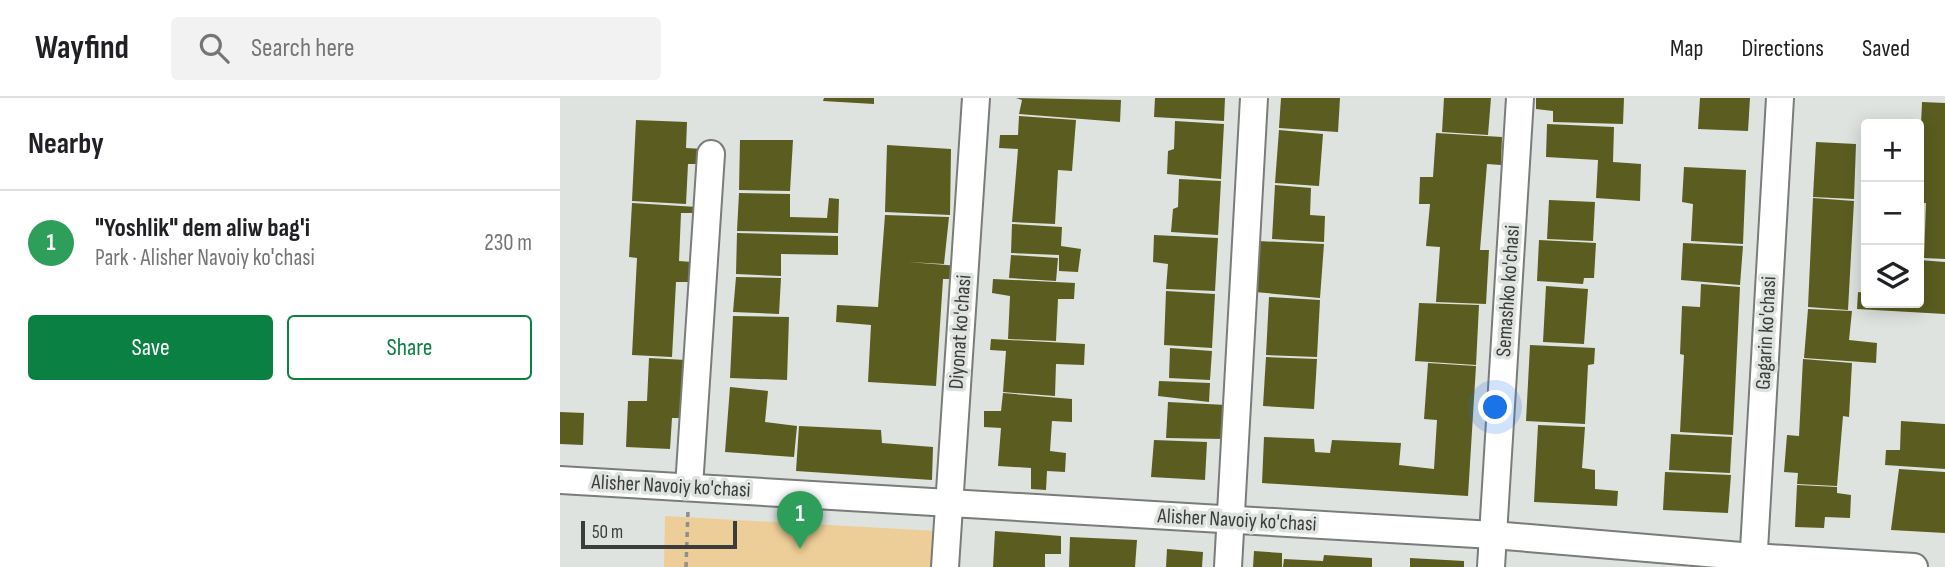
<!DOCTYPE html>
<meta charset="utf-8">
<style>
body{margin:0;font-family:"Sofia Sans Condensed",sans-serif;background:#f2f2f2;color:#202124}
.controls{position:absolute;right:21px;top:21px;display:grid;overflow:hidden;border-radius:7px;box-shadow:0 4px 18px #0003}
.controls button{width:63px;height:63px;display:grid;place-items:center;padding:0;border:0;border-bottom:2px solid #e0e0e0;background:#fff;color:#202124;font:35px sans-serif}
.scale{position:absolute;left:21px;bottom:18px;width:156px;box-sizing:border-box;padding-left:7px;border:4px solid #3b3d3b;border-top:0;font-size:19px;line-height:24px;white-space:nowrap;color:#3b3d3b;-webkit-text-stroke:5px #dfe3df;paint-order:stroke}
.you{position:absolute;left:936px;top:310px;width:24px;height:24px;margin:-18px;border:5px solid #fff;border-radius:50%;background:#1a73e8;box-shadow:0 0 0 10px #1a73e833}
.badge{display:grid;place-items:center;width:46px;height:46px;border-radius:50%;background:#0b8043;color:#fff;font-size:23px;font-weight:700}
.pin{position:absolute;translate:-50% -58px;filter:drop-shadow(0 2px 4px #0008)}
.pin::after{content:'';position:absolute;top:37px;width:24px;height:21px;background:inherit;clip-path:polygon(0 0,100% 0,50% 100%)}
.list{margin:0;padding:0;list-style:none}
h2{display:flex;justify-content:space-between;align-items:center;height:91px;margin:0;padding:0 28px;font-size:30px}
h2 small{font-size:23px;font-weight:400;color:#757577}
.list li{display:grid;grid-template-columns:46px 1fr auto;gap:21px;align-items:center;box-sizing:border-box;height:105px;padding:0 28px;border-top:2px solid #e0e0e0}
.list b{display:block;font-size:26px;white-space:nowrap}
.list p{margin:0;font-size:23px;white-space:nowrap;color:#757577}
.list em{font-size:23px;font-style:normal;color:#757577}
.actions{display:flex;gap:14px;padding:21px 28px}
.actions a{flex:1;padding:16px 0;border:2px solid #0b8043;border-radius:7px;text-align:center;font-size:24px;color:#0b8043}
.actions .main{background:#0b8043;color:#fff}
.icon{flex:none;width:38px;height:38px;fill:none;stroke:currentColor;stroke-width:2;stroke-linecap:round;stroke-linejoin:round}
.map{position:relative;flex:none;width:1385px;height:469px;overflow:hidden}
header{display:flex;align-items:center;gap:42px;box-sizing:border-box;height:98px;padding:0 35px;background:#fff;border-bottom:2px solid #e0e0e0}
header strong{font-size:33px}
nav{display:flex;gap:38px;margin-inline-start:auto;font-size:24px}
.search{width:490px;height:63px;background:#f2f2f2;display:flex;align-items:center;gap:18px;box-sizing:border-box;padding:0 24px;border-radius:7px;color:#757577;font-size:26px}
main{display:flex}
aside{flex:1;background:#fff}
.map>svg:first-child{display:block}
</style>
<header>
<strong>Wayfind</strong>
<div class="search"><svg class="icon" aria-label="search" viewBox="0 0 24 24"><circle cx="10" cy="10" r="6"/><path d="M15 15l6 6"/></svg>Search here</div>
<nav><a>Map</a><a>Directions</a><a>Saved</a></nav>
</header>
<main>
<aside>
<h2>Nearby<small></small></h2>
<ul class="list">
<li><span class="badge" style="background:#2e9e5b">1</span><div><b>&quot;Yoshlik&quot; dem aliw bag'i</b><p>Park · Alisher Navoiy ko'chasi</p></div><em>230 m</em></li>
</ul>
<div class="actions"><a class="main">Save</a><a>Share</a></div>
</aside>
<div class="map">
<svg width="1385" height="469" viewBox="0 0 1385 469">
<rect width="100%" height="100%" fill="#dfe3df"/>
<!-- green -->
<polygon fill="#eece98" points="105,418 378,433 376,469 104,469"/>
<!-- building -->
<g fill="#5a5d1f">
<polygon points="264,0 314,0 314,6 263,3"/>
<polygon points="456,0 561,2 560,24 459,16 462,2"/>
<polygon points="595,0 665,0 664,23 594,19"/>
<polygon points="721,0 780,0 778,34 719,30"/>
<polygon points="884,0 931,0 928,37 882,34"/>
<polygon points="976,0 1064,0 1063,26 993,24 993,13 976,11"/>
<polygon points="1140,0 1190,0 1188,33 1138,31"/>
<polygon points="1362,4 1385,5 1385,161 1364,160 1366,105 1360,105 1361,72 1359,72"/>
<polygon points="459,18 516,22 512,73 498,72 495,126 452,124 458,51 439,50 440,37 458,37"/>
<polygon points="76,22 127,24 126,50 143,51 142,66 128,66 126,106 72,103"/>
<polygon points="615,23 664,26 661,81 607,76 608,53 614,51"/>
<polygon points="987,26 1054,29 1053,64 1081,66 1080,103 1036,100 1038,62 986,59"/>
<polygon points="719,32 763,36 759,88 715,85"/>
<polygon points="876,35 942,39 941,67 927,66 920,152 929,152 926,206 876,204 880,149 866,148 870,106 859,106 860,79 873,79"/>
<polygon points="180,42 233,42 230,93 179,92"/>
<polygon points="1256,44 1296,46 1294,101 1253,99"/>
<polygon points="327,47 391,51 390,117 325,114"/>
<polygon points="1124,69 1186,72 1183,146 1131,143 1133,106 1122,104"/>
<polygon points="619,81 661,83 658,137 611,134 613,111 618,109"/>
<polygon points="715,87 751,90 750,117 765,118 764,144 712,141"/>
<polygon points="179,95 230,96 230,119 267,120 269,100 279,101 278,135 177,133"/>
<polygon points="1253,100 1294,103 1288,212 1248,209"/>
<polygon points="989,102 1035,104 1033,143 987,141"/>
<polygon points="72,105 137,109 136,115 121,115 119,163 132,164 132,184 116,184 112,259 72,257 77,160 69,159"/>
<polygon points="325,117 389,119 384,166 348,164 399,168 399,181 383,181 376,288 308,284 311,227 276,224 277,207 318,209"/>
<polygon points="452,126 502,129 501,148 521,151 518,174 499,173 499,157 451,155"/>
<polygon points="177,135 278,138 278,157 221,156 221,178 176,176"/>
<polygon points="594,137 658,140 655,193 606,191 608,166 593,164"/>
<polygon points="979,142 1036,145 1034,180 1024,180 1023,186 977,183"/>
<polygon points="698,143 764,146 760,200 695,194"/>
<polygon points="1123,145 1183,148 1180,187 1121,182"/>
<polygon points="451,157 498,160 496,183 449,180"/>
<polygon points="1359,162 1385,164 1385,216 1297,211 1298,194 1306,195 1306,205 1359,205"/>
<polygon points="176,179 221,180 219,216 173,214"/>
<polygon points="433,181 515,185 514,201 498,201 496,243 448,241 450,198 432,195"/>
<polygon points="1141,186 1180,189 1173,337 1120,334 1124,257 1120,256 1122,208 1140,209"/>
<polygon points="986,188 1028,191 1024,246 983,244"/>
<polygon points="606,193 655,196 652,250 604,247"/>
<polygon points="709,199 760,202 757,259 706,257"/>
<polygon points="859,205 919,207 916,267 855,263"/>
<polygon points="1248,211 1292,213 1289,242 1317,245 1316,265 1244,260"/>
<polygon points="173,218 229,219 227,282 170,280"/>
<polygon points="431,241 525,246 524,267 496,266 495,298 443,294 446,253 430,252"/>
<polygon points="970,247 1035,250 1034,266 1028,267 1025,326 966,323"/>
<polygon points="610,250 652,253 650,282 609,280"/>
<polygon points="706,259 757,261 754,311 703,308"/>
<polygon points="89,260 126,262 127,320 112,320 110,351 66,349 68,303 87,303"/>
<polygon points="1243,261 1292,265 1289,319 1283,318 1277,388 1237,386 1238,375 1224,374 1227,337 1239,338"/>
<polygon points="868,265 916,268 908,398 702,385 704,339 754,341 755,354 770,355 772,342 841,345 839,367 874,371 877,322 864,321"/>
<polygon points="599,283 650,285 649,304 598,298"/>
<polygon points="170,289 208,293 205,324 237,328 234,359 165,354"/>
<polygon points="443,295 512,301 512,324 492,323 490,353 506,355 505,374 487,373 486,392 471,391 471,370 438,368 441,330 424,329 424,313 441,313"/>
<polygon points="608,304 666,307 664,341 606,340"/>
<polygon points="0,314 24,315 23,347 0,346"/>
<polygon points="1341,323 1385,326 1385,371 1325,367 1326,352 1340,352"/>
<polygon points="978,327 1025,329 1022,370 1035,372 1035,391 1058,393 1057,408 974,404"/>
<polygon points="239,328 321,332 322,345 373,349 372,382 236,373"/>
<polygon points="1111,336 1172,339 1170,375 1109,372"/>
<polygon points="594,342 647,344 645,382 591,379"/>
<polygon points="1339,371 1385,374 1385,435 1331,432"/>
<polygon points="1105,374 1171,377 1168,415 1103,412"/>
<polygon points="1237,387 1277,389 1277,395 1291,397 1290,420 1265,419 1264,430 1235,429"/>
<polygon points="435,433 501,438 501,456 485,456 485,469 433,469"/>
<polygon points="510,439 577,442 575,469 509,469"/>
<polygon points="607,451 643,454 642,469 606,469"/>
<polygon points="694,453 722,455 722,469 693,469"/>
<polygon points="764,457 812,460 812,469 723,469 724,461 763,463"/>
<polygon points="850,460 904,463 904,469 850,469"/>
</g>
<g fill="none" stroke-linecap="round" stroke-linejoin="round">
<!-- minor casing -->
<g stroke="#797c78" stroke-width="30">
<g id="minor">
<polyline points="0,382 933,437 1193,459 1354,469"/>
<polyline points="129,389 151,56"/>
<polyline points="385,469 416,0"/>
<polyline points="668,469 694,0"/>
<polyline points="931,469 960,0"/>
<polyline points="1193,469 1220,0"/>
</g>
</g>
<!-- path -->
<polyline stroke="#8c8f8c" stroke-width="3.5" stroke-dasharray="5 5" stroke-linecap="butt" points="126,469 128,412"/>
<!-- minor -->
<use href="#minor" stroke="#fff" stroke-width="26"/>
</g>
<g text-anchor="middle" dominant-baseline="central" stroke-width="7" stroke-linejoin="round" paint-order="stroke">
<!-- street labels -->
<g font-size="21" fill="#3b3d3b" stroke="#dfe3df">
<text transform="translate(948 193) rotate(-86)">Semashko ko'chasi</text>
<text transform="translate(400 234) rotate(-86)">Diyonat ko'chasi</text>
<text transform="translate(1206 235) rotate(-87)">Gagarin ko'chasi</text>
<text transform="translate(111 388) rotate(3)">Alisher Navoiy ko'chasi</text>
<text transform="translate(677 422) rotate(3)">Alisher Navoiy ko'chasi</text>
</g>
</g>
</svg>
<div class="controls">
<button>+</button>
<button>−</button>
<button><svg class="icon" aria-label="layers" viewBox="0 0 24 24"><path d="M12 4l9 5-9 5-9-5zM3 14l9 5 9-5"/></svg></button>
</div>
<div class="scale">50 m</div>
<div class="you"></div>
<div class="pin badge" style="left:240px;top:451px;background:#2e9e5b">1</div>
</div>
</main>
